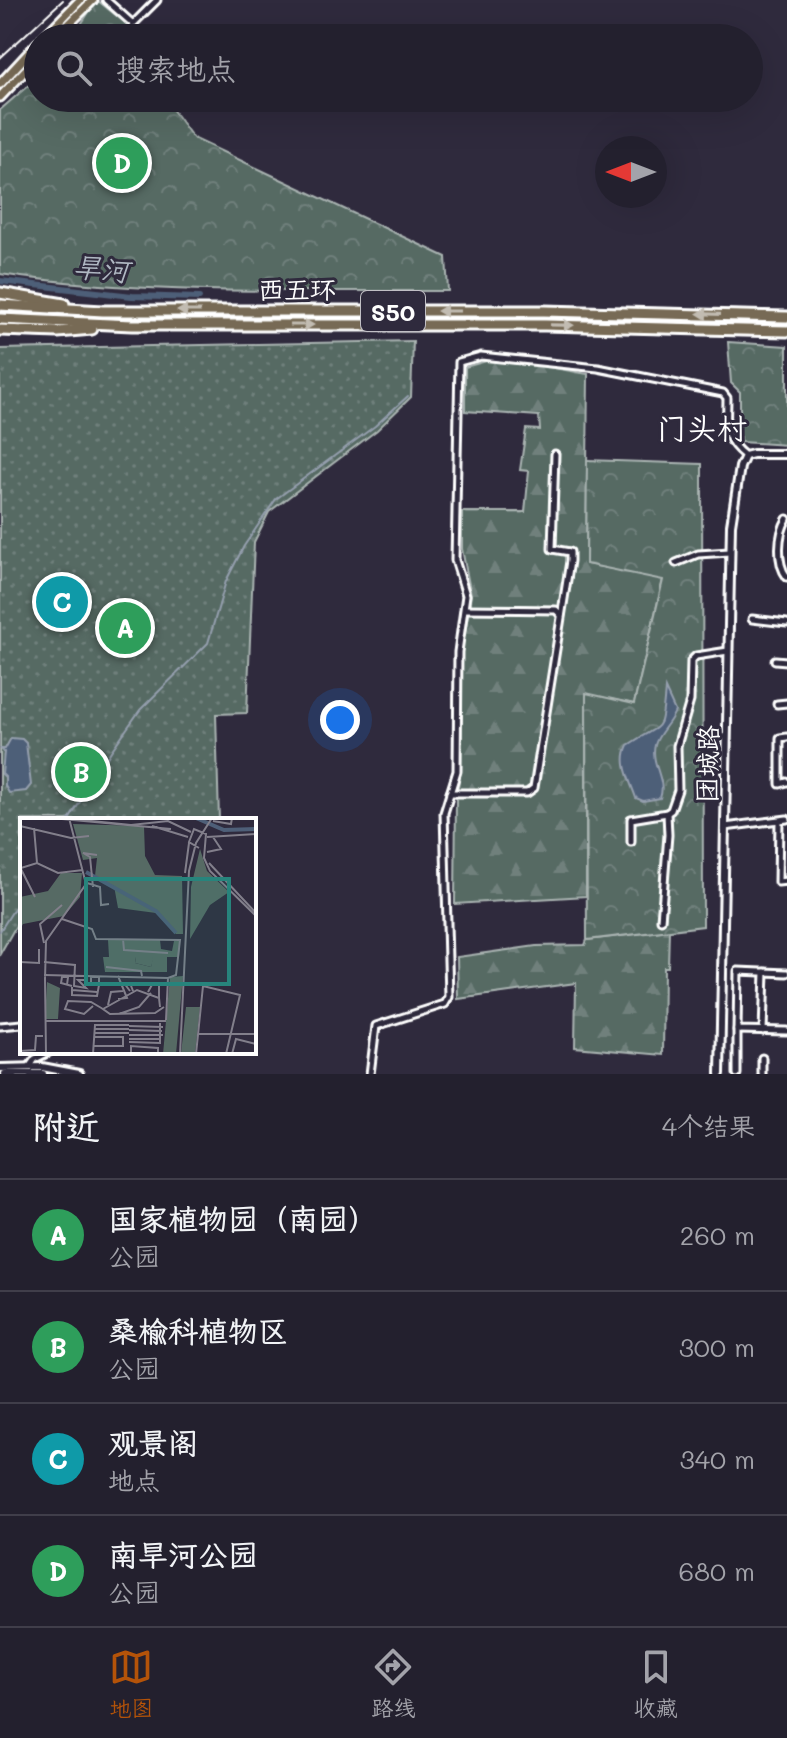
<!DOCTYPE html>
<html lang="zh">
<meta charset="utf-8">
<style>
body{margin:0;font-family:Mali,"LXGW WenKai TC",sans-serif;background:#2b2836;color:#f1f3f6}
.compass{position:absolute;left:595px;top:136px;width:72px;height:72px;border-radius:50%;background:#23202e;box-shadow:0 8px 32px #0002;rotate:270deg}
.you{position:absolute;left:340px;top:720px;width:28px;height:28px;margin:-20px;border:6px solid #fff;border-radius:50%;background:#1a73e8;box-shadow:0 0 0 12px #1a73e833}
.badge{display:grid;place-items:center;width:52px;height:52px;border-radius:50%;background:#b45309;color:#fff;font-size:26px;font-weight:700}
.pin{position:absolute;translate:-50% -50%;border:4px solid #fff;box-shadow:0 2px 8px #0006}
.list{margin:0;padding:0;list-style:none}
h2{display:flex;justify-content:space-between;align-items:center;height:104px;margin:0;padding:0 32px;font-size:34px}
h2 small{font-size:26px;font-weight:400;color:#a3a3aa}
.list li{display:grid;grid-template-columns:52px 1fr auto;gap:24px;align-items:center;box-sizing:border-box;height:112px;padding:0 32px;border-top:2px solid #403e4a}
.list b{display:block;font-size:30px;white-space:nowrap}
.list p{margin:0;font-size:26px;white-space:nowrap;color:#a3a3aa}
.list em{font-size:26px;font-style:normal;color:#a3a3aa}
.icon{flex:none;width:44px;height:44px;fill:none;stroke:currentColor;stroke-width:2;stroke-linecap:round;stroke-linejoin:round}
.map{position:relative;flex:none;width:787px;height:1074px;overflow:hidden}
.search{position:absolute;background:#23202e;box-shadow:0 8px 32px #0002;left:24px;right:24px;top:24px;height:88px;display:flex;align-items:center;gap:20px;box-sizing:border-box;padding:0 28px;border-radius:44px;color:#a3a3aa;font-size:30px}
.sheet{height:552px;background:#23202e}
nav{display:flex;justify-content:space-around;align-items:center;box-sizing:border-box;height:112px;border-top:2px solid #403e4a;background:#23202e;font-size:22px;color:#a3a3aa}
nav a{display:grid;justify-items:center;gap:4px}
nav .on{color:#b45309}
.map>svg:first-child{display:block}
</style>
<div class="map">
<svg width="787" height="1074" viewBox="0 0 787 1074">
<defs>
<pattern id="grass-dots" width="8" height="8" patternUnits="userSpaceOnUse" patternTransform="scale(2)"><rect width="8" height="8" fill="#566a64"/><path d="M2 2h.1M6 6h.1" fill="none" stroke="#6f807b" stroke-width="1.8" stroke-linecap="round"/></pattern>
<pattern id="forest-firs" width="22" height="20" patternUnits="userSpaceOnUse" patternTransform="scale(2)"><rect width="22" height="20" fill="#566a64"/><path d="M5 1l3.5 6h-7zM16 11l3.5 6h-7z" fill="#6f807b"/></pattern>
<pattern id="park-crowns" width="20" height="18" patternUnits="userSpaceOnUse" patternTransform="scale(2)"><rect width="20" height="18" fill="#566a64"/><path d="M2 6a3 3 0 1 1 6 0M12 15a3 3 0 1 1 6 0" fill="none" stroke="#6f807b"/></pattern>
</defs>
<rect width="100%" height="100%" fill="#2f2a3d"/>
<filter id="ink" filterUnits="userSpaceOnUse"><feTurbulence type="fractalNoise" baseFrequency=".0125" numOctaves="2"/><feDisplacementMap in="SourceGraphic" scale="16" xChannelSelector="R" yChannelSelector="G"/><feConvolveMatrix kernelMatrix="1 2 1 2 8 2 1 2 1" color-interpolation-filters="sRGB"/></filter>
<g filter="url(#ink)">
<!-- grass -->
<polygon fill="url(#grass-dots)" stroke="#aab4b2" stroke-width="2" points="413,341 411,397 377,430 269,512 254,542 247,713 216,714 219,820 22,820 22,915 0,954 0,349"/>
<!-- forest -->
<g fill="url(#forest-firs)" stroke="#aab4b2" stroke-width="2">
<polygon points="497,358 588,374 586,564 663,579 634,704 586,694 586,896 455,904 456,798 461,770 462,649 471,595 462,549 462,512 525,512 529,471 520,470 526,429 540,430 539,416 465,411 465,367"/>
<polygon points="669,930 668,967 664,967 663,1055 575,1047 576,983 458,999 457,957 536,946 585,945 587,940"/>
</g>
<!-- park -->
<g fill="url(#park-crowns)" stroke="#aab4b2" stroke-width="2">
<polygon points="97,0 144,38 72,38"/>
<path d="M38 77V98H164L193 138 446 257 448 291C298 290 148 296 0 274V110Z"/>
<polygon points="728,342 787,346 787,445 740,442 740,392 731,383"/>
<polygon points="587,460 702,464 703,926 587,940 586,693 634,704 663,580 586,564"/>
</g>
<!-- water -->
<g fill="#4e5f78" stroke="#959fae" stroke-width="2">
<path d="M665 689 675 711C671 723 658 733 655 745 650 764 667 780 660 798L643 801 636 798C630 780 619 763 628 745 663 721 661 737 665 689Z"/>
<polygon points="11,738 22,739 26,743 31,785 26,791 9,793 5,786 5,777 2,774 4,752 1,749 5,749"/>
</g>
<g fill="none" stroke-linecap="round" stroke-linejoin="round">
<!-- stream -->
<g stroke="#959fae" stroke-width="2">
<polyline points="69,820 111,751 140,710 208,643 226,581 244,546 276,499 375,426 408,396"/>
<polyline points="0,931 22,896"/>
</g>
<!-- canal -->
<polyline stroke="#4e5f78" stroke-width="6" points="0,281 132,296 199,298"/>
<!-- minor casing -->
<g stroke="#fff" stroke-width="11">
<g id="minor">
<polyline points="106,0 133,24 157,0"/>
<path d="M787 519C778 534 776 563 787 577"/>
<polyline points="676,563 698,554 730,552"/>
<polyline points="465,609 556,610 561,615"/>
<polyline points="752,619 787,623"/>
<polyline points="775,660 787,661"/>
<polyline points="777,704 787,703"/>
<polyline points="787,737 780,738 780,784 787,782"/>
<polyline points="450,793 527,793 534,788 570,561 570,552 552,549 555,454"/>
<polyline points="779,821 778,882 787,881"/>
<polyline points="725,827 787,819"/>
<polyline points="631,842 631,819 667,813"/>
<polyline points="661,920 668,835 667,813 671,810 678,790 677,746 690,701 691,661 696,656 728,651"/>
<polyline points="787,973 738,971 737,1030 787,1031"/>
<polyline points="0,1026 22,1024"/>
<polyline points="763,1031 765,972"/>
<polyline points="30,1066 35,1059 49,1052"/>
<path d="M370 1074 376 1026 445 1004 449 997 444 813 457 771 458 652 466 595 455 560 459 362 481 356 598 368 723 393 727 398C727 426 722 438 745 456"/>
<polyline points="737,1074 737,1030"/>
<polyline points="762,1074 762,1058"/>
</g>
</g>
<!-- tertiary casing -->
<g stroke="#fff" stroke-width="12">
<g id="tertiary">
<polyline points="0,1068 42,1067 79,1074"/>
<polyline points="5,1074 43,1074"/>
<polyline points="720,1074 731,525 740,467 745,456 753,454 787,454"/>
</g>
</g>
<!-- primary casing -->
<g stroke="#fff" stroke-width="13">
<g id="primary">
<polyline points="43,38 80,0"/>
<polyline points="55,38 93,0"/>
<polyline points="0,84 38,43"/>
<polyline points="0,97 38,57"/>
</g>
</g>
<!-- motorway casing -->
<g stroke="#fff" stroke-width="15">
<g id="motorway">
<polyline points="0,293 64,304"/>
<polyline points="0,305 103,311 544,311 787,317"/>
<polyline points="0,319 132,325 545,325 787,331"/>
<polyline points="0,330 58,332 92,329"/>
</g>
</g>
<!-- minor -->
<use href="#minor" stroke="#2f2a3d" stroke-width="5"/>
<!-- tertiary -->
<use href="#tertiary" stroke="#2f2a3d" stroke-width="6"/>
<!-- primary -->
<use href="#primary" stroke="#776a54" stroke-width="7"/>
<!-- motorway -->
<use href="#motorway" stroke="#776a54" stroke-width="9"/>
<!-- tram -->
<polyline stroke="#fff" stroke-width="2" points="0,58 63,0"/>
</g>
<!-- one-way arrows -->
<defs><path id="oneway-solid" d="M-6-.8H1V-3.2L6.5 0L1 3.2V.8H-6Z" transform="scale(2)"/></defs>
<g fill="#c2bcb2">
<use href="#oneway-solid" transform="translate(189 311) rotate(180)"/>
<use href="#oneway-solid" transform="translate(449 311) rotate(180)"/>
<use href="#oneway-solid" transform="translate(709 314) rotate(-178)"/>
<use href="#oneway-solid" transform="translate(302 325)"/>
<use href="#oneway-solid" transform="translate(562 325) rotate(1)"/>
</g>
</g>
<g text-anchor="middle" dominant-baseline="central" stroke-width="6" stroke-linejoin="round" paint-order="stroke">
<!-- shield labels -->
<rect fill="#2f2a3d" stroke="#c1bfc5" stroke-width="2" x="361" y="291" width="64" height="40" rx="6"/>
<g font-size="24" font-weight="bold" fill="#fff">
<text x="393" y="311">S50</text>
</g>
<!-- street labels -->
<g font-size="26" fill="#fff" stroke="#2f2a3d">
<text x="297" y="289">西五环</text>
<text transform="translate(707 764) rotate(-89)">团城路</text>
</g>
<!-- water labels -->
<g font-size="28" font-style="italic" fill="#afb7c2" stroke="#2f2a3d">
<text transform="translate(101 268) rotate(5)">旱河</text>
</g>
<!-- quarter labels -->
<g font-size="30" fill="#fff" stroke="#2f2a3d">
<text x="702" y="427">门头村</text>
</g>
</g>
<!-- overview -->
<g transform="translate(20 818)">
<rect width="236" height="236" fill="#2f2a3d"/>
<path d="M53 6 124 8 125 38 135 57 162 58 163 116H156L136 95 98 90 94 68 75 58 77 40 63 42Z" fill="#566a64"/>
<path d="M88 122H140L141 131 152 133 154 123H160L159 139H134L131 149 115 145 116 139H89Z" fill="#566a64"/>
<path d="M180 31 187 53 209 74 190 87 170 121 171 69ZM41 55H62L60 79 44 98 3 106 0 112V79L28 73ZM83 139H116L115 145 131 149 133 139H147V154H85ZM163 158 156 236H143L150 159ZM27 164 40 170 38 201H25ZM166 189H180L175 236H161Z" fill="#566a64"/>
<path fill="none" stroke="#4e5f78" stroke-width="4" d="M176 0 204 12 236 11M66 54 136 93 156 115"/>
<path fill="none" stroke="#827f8b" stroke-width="2" d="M31 0 151 11M42 0 111 7 148 3 171 14M193 3 211 6 212 0M0 8 51 20 69 18M132 8 168 19M14 10 17 45M187 19 236 16M179 30 169 24 174 11 186 16 184 40 190 53 236 98M187 34 201 31 193 19M189 45 236 95M0 49 15 79M1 50 17 45 38 55 63 52M165 55 169 25M67 65 80 69 81 87 89 86M73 69 70 39 63 35 77 37M42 101 72 111 76 121 160 122 156 157 148 160M103 121 104 132 148 135M24 125 20 106 42 87M0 144 19 145V131M24 144 55 147 54 168 66 170 58 162H68M86 149 121 153 122 158M24 157 148 160M25 161 26 123 66 66 49 0M25 161 26 236M66 166 79 167V159H71V166M47 167 48 159H42L41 165 52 168M52 169V177L77 178 79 167M52 172 77 174M110 173 104 165H110L113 173M128 174 133 165H139V180M98 181 107 180 98 158M88 187 91 174 103 173M73 188 64 196 45 191 48 183 71 184 83 191M140 189 139 180 117 172 83 191 90 196 135 195 144 189M99 196 119 189 131 175M146 202 148 160M25 203H146M109 208 143 209M74 211H109M109 212 142 213M74 215H109M178 216H236M109 217H143M109 221H141M109 224 140 225V205M74 228H103V219H74M0 233 15 232 16 218H23M73 236 75 207H109M111 236V228L138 230V236M160 236 169 53 176 25 192 0M176 236 183 168 220 177 206 236M212 236 216 221 236 226"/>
<path fill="#27847c" fill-opacity="0.15" stroke="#27847c" stroke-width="4" d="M66 61H209V166H66Z"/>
<rect width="236" height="236" fill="none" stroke="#fff" stroke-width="4"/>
</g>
</svg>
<svg class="compass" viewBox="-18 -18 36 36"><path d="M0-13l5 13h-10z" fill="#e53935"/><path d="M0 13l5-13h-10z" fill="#a3a3aa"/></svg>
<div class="you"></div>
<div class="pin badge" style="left:125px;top:628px;background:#2e9e5b">A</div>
<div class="pin badge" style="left:81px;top:772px;background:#2e9e5b">B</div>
<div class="pin badge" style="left:62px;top:602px;background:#0f9aa8">C</div>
<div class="pin badge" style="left:122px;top:163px;background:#2e9e5b">D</div>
<div class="search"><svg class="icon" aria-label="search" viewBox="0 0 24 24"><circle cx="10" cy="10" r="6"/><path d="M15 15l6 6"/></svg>搜索地点</div>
</div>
<section class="sheet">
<h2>附近<small>4个结果</small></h2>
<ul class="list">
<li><span class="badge" style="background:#2e9e5b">A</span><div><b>国家植物园（南园）</b><p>公园</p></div><em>260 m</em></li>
<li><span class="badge" style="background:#2e9e5b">B</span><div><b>桑榆科植物区</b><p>公园</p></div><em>300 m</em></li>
<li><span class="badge" style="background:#0f9aa8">C</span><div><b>观景阁</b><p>地点</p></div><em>340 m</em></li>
<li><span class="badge" style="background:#2e9e5b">D</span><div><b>南旱河公园</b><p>公园</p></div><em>680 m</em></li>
</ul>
</section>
<nav>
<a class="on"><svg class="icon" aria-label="map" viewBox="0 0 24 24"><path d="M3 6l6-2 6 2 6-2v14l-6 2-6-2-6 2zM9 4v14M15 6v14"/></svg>地图</a>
<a><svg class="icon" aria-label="directions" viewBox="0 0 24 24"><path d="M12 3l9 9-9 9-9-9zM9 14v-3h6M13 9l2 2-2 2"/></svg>路线</a>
<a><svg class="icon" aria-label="saved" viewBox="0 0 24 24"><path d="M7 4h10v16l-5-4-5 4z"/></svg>收藏</a>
</nav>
